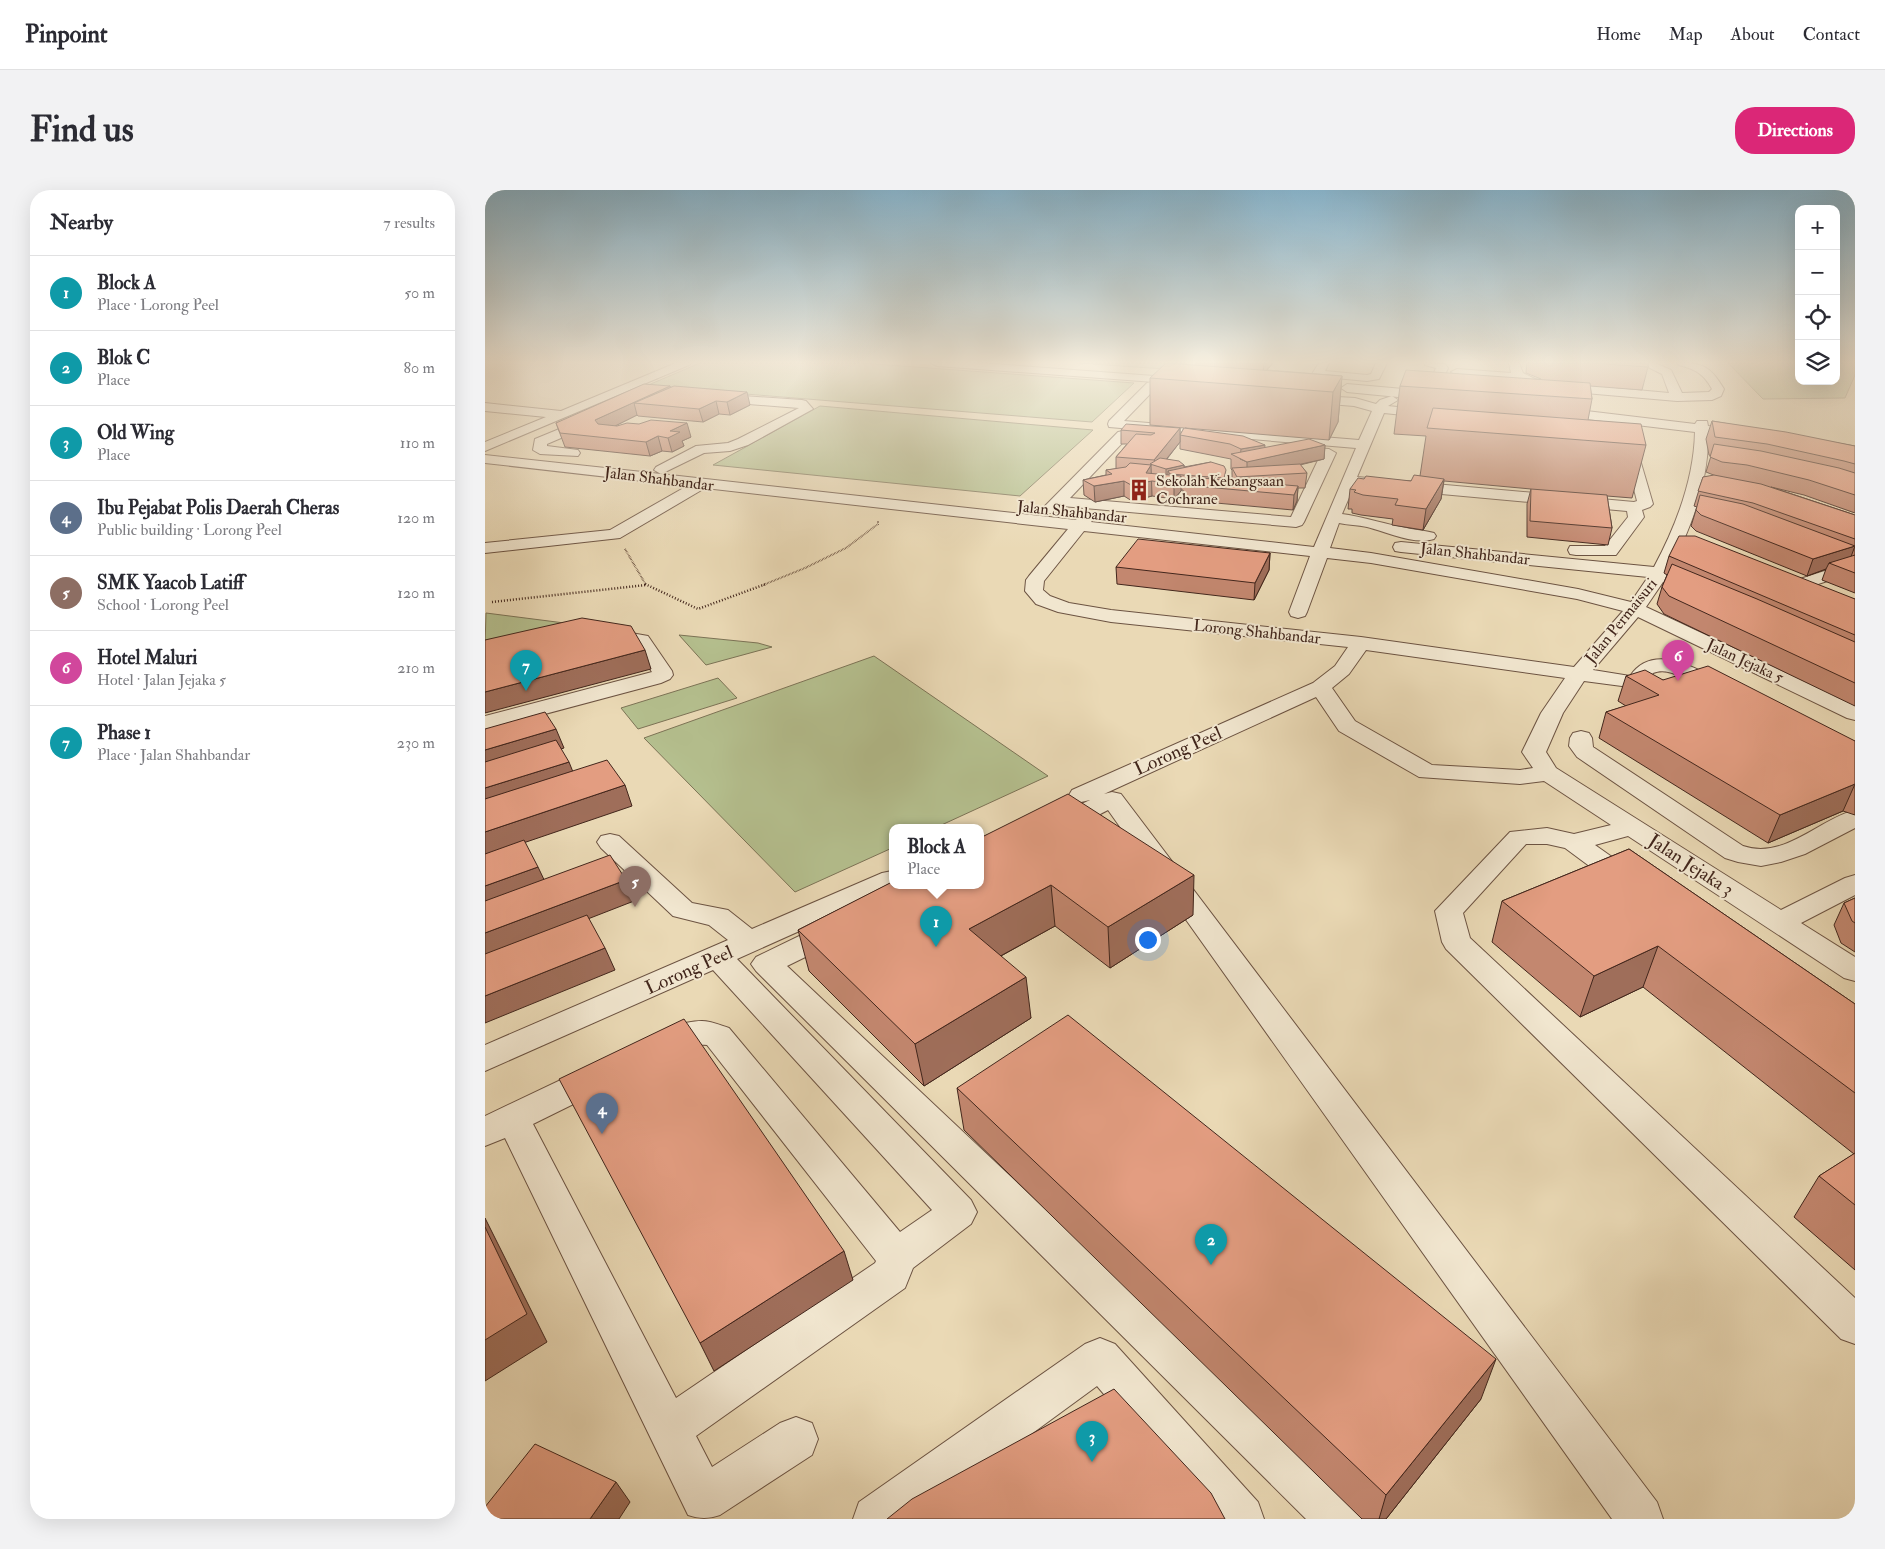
<!DOCTYPE html>
<meta charset="utf-8">
<style>
body{margin:0;font-family:"IM FELL Double Pica",serif;background:#f2f2f3;color:#2b2b33}
.controls{position:absolute;right:15px;top:15px;display:grid;overflow:hidden;border-radius:10px;box-shadow:0 5px 20px #0002}
.controls button{width:45px;height:45px;display:grid;place-items:center;padding:0;border:0;border-bottom:1px solid #e1e1e2;background:#fff;color:#2b2b33;font:25px sans-serif}
.you{position:absolute;left:662px;top:749px;width:18px;height:18px;margin:-12px;border:4px solid #fff;border-radius:50%;background:#1a73e8;box-shadow:0 0 0 8px #1a73e833}
.badge{display:grid;place-items:center;width:32px;height:32px;border-radius:50%;background:#db2777;color:#fff;font-size:16px;font-weight:700}
.pin{position:absolute;translate:-50% -41px;filter:drop-shadow(0 1px 2px #0008)}
.pin::after{content:'';position:absolute;top:26px;width:18px;height:15px;background:inherit;clip-path:polygon(0 0,100% 0,50% 100%)}
.popup{position:absolute;left:404px;top:634px;width:95px;height:65px;box-sizing:border-box;display:grid;place-content:center;border-radius:10px;background:#fff;filter:drop-shadow(0 1px 4px #0005);font-size:16px;white-space:nowrap;color:#7c7c81}
.popup b{font-size:19px;color:#2b2b33}
.popup::after{content:'';position:absolute;left:50%;top:100%;margin-left:-10px;border:10px solid transparent;border-top-color:#fff}
.list{margin:0;padding:0;list-style:none}
h2{display:flex;justify-content:space-between;align-items:center;height:65px;margin:0;padding:0 20px;font-size:21px}
h2 small{font-size:16px;font-weight:400;color:#7c7c81}
.list li{display:grid;grid-template-columns:32px 1fr auto;gap:15px;align-items:center;box-sizing:border-box;height:75px;padding:0 20px;border-top:1px solid #e1e1e2}
.list b{display:block;font-size:19px;white-space:nowrap}
.list p{margin:0;font-size:16px;white-space:nowrap;color:#7c7c81}
.list em{font-size:16px;font-style:normal;color:#7c7c81}
.icon{flex:none;width:28px;height:28px;fill:none;stroke:currentColor;stroke-width:2;stroke-linecap:round;stroke-linejoin:round}
.map{position:relative;flex:none;width:1370px;height:1329px;overflow:hidden;border-radius:20px}
header{display:flex;align-items:center;gap:30px;box-sizing:border-box;height:70px;padding:0 25px;background:#fff;border-bottom:1px solid #e1e1e2}
header strong{font-size:24px}
nav{display:flex;gap:28px;margin-inline-start:auto;font-size:18px}
.intro{display:flex;align-items:center;justify-content:space-between;box-sizing:border-box;height:120px;padding:0 30px}
h1{margin:0;font-size:35px}
.button{padding:12px 22px;border-radius:20px;background:#db2777;color:#fff;font-size:18px;font-weight:700}
main{display:flex;gap:30px;padding:0 30px}
aside{flex:1;background:#fff;border-radius:20px;box-shadow:0 5px 20px #0002}
.map>svg:first-child{display:block}
</style>
<header>
<strong>Pinpoint</strong>
<nav><a>Home</a><a>Map</a><a>About</a><a>Contact</a></nav>
</header>
<div class="intro"><h1>Find us</h1><a class="button">Directions</a></div>
<main>
<aside>
<h2>Nearby<small>7 results</small></h2>
<ul class="list">
<li><span class="badge" style="background:#0f9aa8">1</span><div><b>Block A</b><p>Place · Lorong Peel</p></div><em>50 m</em></li>
<li><span class="badge" style="background:#0f9aa8">2</span><div><b>Blok C</b><p>Place</p></div><em>80 m</em></li>
<li><span class="badge" style="background:#0f9aa8">3</span><div><b>Old Wing</b><p>Place</p></div><em>110 m</em></li>
<li><span class="badge" style="background:#5c6f8a">4</span><div><b>Ibu Pejabat Polis Daerah Cheras</b><p>Public building · Lorong Peel</p></div><em>120 m</em></li>
<li><span class="badge" style="background:#8d6e63">5</span><div><b>SMK Yaacob Latiff</b><p>School · Lorong Peel</p></div><em>120 m</em></li>
<li><span class="badge" style="background:#d1479c">6</span><div><b>Hotel Maluri</b><p>Hotel · Jalan Jejaka 5</p></div><em>210 m</em></li>
<li><span class="badge" style="background:#0f9aa8">7</span><div><b>Phase 1</b><p>Place · Jalan Shahbandar</p></div><em>230 m</em></li>
</ul>
</aside>
<div class="map">
<svg width="1370" height="1329" viewBox="0 0 1370 1329">
<rect width="100%" height="100%" fill="#ead9b5"/>
<filter id="stains"><feTurbulence type="fractalNoise" baseFrequency=".004" numOctaves="4"/><feColorMatrix values="0 0 0 0 .2 0 0 0 0 .09 0 0 0 0 .02 0 0 0 .5 -.17"/></filter>
<radialGradient id="worn" r=".72"><stop offset=".6" stop-color="#630" stop-opacity="0"/><stop offset="1" stop-color="#630" stop-opacity=".3"/></radialGradient>
<!-- green -->
<g fill="#b5c08f" stroke="#7c7356">
<polygon points="215,173 376,173 649,193 607,232 161,196"/>
<polygon points="592,173 702,173 695,180"/>
<polygon points="1243,173 1314,173 1314,191 1351,191 1351,173 1370,173 1370,185 1360,208 1278,209"/>
<polygon points="335,216 608,240 535,306 228,275"/>
<polygon points="1,423 95,435 0,456"/>
<polygon points="194,445 273,453 287,457 221,475"/>
<polygon points="389,466 563,586 450,638 407,638 407,658 310,702 159,548"/>
<polygon points="233,488 252,508 153,539 136,518"/>
</g>
<g fill="none" stroke-linecap="round" stroke-linejoin="round">
<!-- minor casing -->
<g stroke="#6c5342" stroke-width="2">
<g id="minor">
<polygon points="191,173 206,173 204,175 0,261 0,252 61,227 0,221 0,213 76,221"/>
<polygon points="446,173 495,173 683,187 689,190 683,193 452,176"/>
<polygon points="834,173 844,173 840,181 882,185 886,184 891,173 902,173 894,189 882,191 829,186 827,184"/>
<polygon points="939,173 960,174 963,178 952,202 956,205 954,208 944,210 862,202 856,198 862,194 941,201 951,178 940,175"/>
<path d="M1024 173H1034L1038 183 1054 191 1184 203 1177 184 1155 173H1170L1186 180 1197 203 1224 202 1227 199C1219 184 1210 179 1194 175L1192 173C1218 172 1226 177 1239 199L1236 206 1227 210 1192 211 1054 199 1032 190 972 185 966 182 972 179 1026 183Z"/>
<path d="M666 192 699 195 705 199 699 203 669 200 639 231 874 250 887 221 869 216 821 212 815 208 817 205 870 208 891 214 895 210 907 206 913 210 903 216 951 221 953 224 947 228 899 223 872 287 1149 312 1152 311 1137 252 1139 249H1149L1168 314 1165 317 1157 320 1159 327 1131 365H1091L1085 364 1083 360 1085 356H1120L1143 327 1142 321 869 296 857 324C879 327 896 333 917 337 927 340 938 340 949 343L951 346 949 349C928 355 902 342 882 337 873 335 863 335 854 333L845 358 886 363 1093 399 1146 412 1163 387 916 362 910 361 908 357 910 353 916 352 1169 377C1191 336 1209 289 1210 242L1068 225 1064 224 1062 221 1064 218 1068 217 1210 234 1212 231H1222L1223 236 1261 239 1268 243 1261 247 1223 244C1224 291 1206 339 1184 381L1220 397 1223 401 1220 405 1214 406 1208 405 1178 392 1161 417 1370 515V530L1362 528 1153 427 1108 480 1145 486C1164 458 1196 471 1220 483 1228 487 1238 491 1244 498L1240 502C1216 509 1193 473 1168 483L1159 496 1152 498 1099 491 1078 523 1061 562 1071 578 1296 720 1360 688 1370 685V705L1316 733 1370 767V791L1359 788 1143 646 1110 655 1154 686 1158 692 1154 698 1144 701 1134 698 1080 658 1062 654H1041L978 723 985 748 1370 1108V1154L1356 1149 961 759 957 752 950 721 1025 642 1062 638 1089 644 1126 635 1059 591 1035 594 934 587 854 541 831 507 619 604 627 602 636 604 1172 1312 1178 1329H1127L623 620C605 629 584 644 565 639L561 634 565 629 605 610 596 612 587 610 584 605 587 600 828 493 850 476 863 457 626 432 573 422 551 414 540 401 541 390 544 386 583 339 220 298 135 348 0 363V353L125 340 202 296 0 273V265L176 284 169 280 171 277 211 256 243 253 253 249 314 218 226 211 224 208 230 204 317 210 321 211 328 219 263 255 245 261 219 263 176 284 591 330C596 324 599 322 608 324L610 327 606 332 829 357 871 258 624 237 623 234 624 231 662 193ZM599 341 825 366 804 422 806 426 813 428 820 426 822 422 842 368 886 373 1092 409 1138 421 1089 477 876 447 626 420 584 413 565 406 558 400 559 391ZM881 460 1080 488 1056 523 1037 562 1048 578 1035 580 947 575 870 531 847 498 864 484Z"/>
<polygon points="106,226 112,230 111,233 62,254 62,256 93,260 95,263 93,266 55,264 48,260 50,249"/>
<polygon points="638,241 662,243 669,247 662,251 641,249 585,308 806,327 835,266 813,263 811,260 813,257 844,259 851,263 819,332 817,335 811,337 577,316 570,323 558,323 556,320 633,242"/>
<polygon points="1370,371 1370,382 1321,398 1315,397 1312,393 1315,389"/>
<polygon points="118,438 163,446 187,481 188,485 185,489 176,493 0,540 0,526 167,482 149,455 111,448 108,444 111,440"/>
<path d="M1096 541 1104 543 1107 548 1108 557 1258 656C1299 670 1333 630 1370 620V638L1320 664 1296 672 1276 676 1253 672 1240 668 1092 567 1084 556 1085 548 1088 543Z"/>
<path d="M125 644 134 646 207 713 243 720 267 739 397 683 407 681V696H415L252 769 486 1010 492 1022 486 1034 428 1078 420 1098 211 1246 227 1277 295 1233 311 1227 327 1233 333 1249 327 1265 235 1325C224 1329 214 1329 203 1325L20 948 0 956V926L101 878 113 874 125 878 130 887 125 896 48 934 191 1208 390 1073 391 1071 222 855C198 852 191 872 166 865L161 856C170 840 199 831 217 831 226 831 235 835 244 838L415 1042 447 1020 228 780 0 881V855L243 750 224 735 188 726 116 658 112 652 116 646Z"/>
<polygon points="349,731 359,734 363,741 359,748 302,776 871,1312 877,1329 821,1329 271,781 266,774 271,767 339,734"/>
<polygon points="615,1148 630,1154 773,1312 779,1329 725,1329 612,1196 430,1329 368,1329 374,1312 600,1154"/>
</g>
</g>
<!-- path-far1 -->
<g stroke="#42261c" stroke-width="2" stroke-dasharray="0.5 1" stroke-linecap="butt">
<polyline points="140,359 161,395"/>
<polyline points="278,395 320,378 361,358 393,334 393,330"/>
</g>
<!-- path -->
<g stroke="#42261c" stroke-width="2.5" stroke-dasharray="1 2" stroke-linecap="butt">
<polyline points="160,394 213,419 281,394"/>
<polyline points="7,412 161,395"/>
</g>
<!-- minor -->
<use href="#minor" fill="#f1e6cf" fill-rule="evenodd"/>
</g>
<!-- wall -->
<g fill="#c3876f" stroke="#42261c">
<polygon points="711,173 788,173 782,180 857,186 853,232 844,250 700,238 780,258 840,255 839,269 815,275 822,283 820,298 813,298 812,311 808,320 698,310 698,300 696,300 696,301 689,309 667,306 647,311 639,306 610,312 599,305 598,290 621,285 621,280 631,279 631,267 642,254 636,254 636,240 695,238 695,252 682,269 699,275 699,277 726,272 741,290 747,290 747,280 746,279 746,269 695,259 695,245 699,238 665,235 665,188 711,175"/>
<polygon points="1042,173 1163,173 1163,177 1157,200 1105,196 1107,209 1103,230 1161,255 1147,308 1122,306 1127,338 1123,355 1042,347 1042,314 1046,299 959,291 956,309 938,340 907,335 908,329 876,325 867,323 867,319 863,319 865,299 879,289 926,291 935,286 941,246 909,244 915,196 1056,189 1041,183"/>
<polygon points="185,196 185,197 265,215 245,225 234,224 218,232 153,226 152,225 130,236 206,247 197,251 199,256 187,262 177,261 165,266 80,257 71,233"/>
<polygon points="1227,231 1370,256 1370,323 1319,305 1286,297 1370,325 1370,403 1337,390 1341,379 1322,386 1211,341 1206,336 1212,317 1209,316 1218,287 1231,286 1221,282 1226,266 1224,265 1221,249"/>
<polygon points="785,363 784,380 769,410 632,394 631,377"/>
<polygon points="1184,366 1370,409 1370,516 1179,424 1172,414 1177,397 1182,385 1179,383"/>
<polygon points="1141,486 1178,490 1370,551 1370,625 1358,621 1283,653 1114,548 1121,522 1141,516 1133,511"/>
<polygon points="495,648 708,725 625,778 570,736 516,766 546,828 439,896 324,781 313,740"/>
<polygon points="1144,659 1370,814 1370,1080 1309,1027 1334,986 1369,964 1158,797 1095,827 1007,752 1017,711"/>
<polygon points="1370,708 1370,762 1356,753 1349,735 1359,713"/>
<polygon points="472,898 996,1209 901,1329 877,1329 479,940"/>
</g>
<!-- shaded-wall -->
<g fill="#9f6e5a" stroke="#42261c">
<polygon points="779,173 788,173 778,184"/>
<polygon points="857,186 853,232 844,250 848,202"/>
<polygon points="185,196 188,208 149,213 152,225 114,244 110,230"/>
<polygon points="262,202 265,215 245,225 242,212"/>
<polygon points="231,211 234,224 218,232 214,219"/>
<polygon points="202,233 206,247 197,251 199,256 187,262 183,248 185,241"/>
<polygon points="695,238 695,252 675,277 669,270"/>
<polygon points="173,246 177,261 165,266 161,252"/>
<polygon points="780,255 779,268 840,255 839,269 762,286 762,272 755,269 756,259"/>
<polygon points="666,275 667,306 647,311 646,295 661,283"/>
<polygon points="699,275 699,285 683,281 683,293 681,293 681,279"/>
<polygon points="696,286 696,301 689,309 689,294"/>
<polygon points="959,289 956,309 938,340 941,319"/>
<polygon points="639,291 639,306 610,312 609,296"/>
<polygon points="813,296 812,311 808,320 809,305"/>
<polygon points="1370,356 1364,372 1344,373 1341,379 1322,386 1328,369"/>
<polygon points="785,363 784,380 769,410 770,393"/>
<polygon points="160,460 166,479 0,523 0,502"/>
<polygon points="71,539 79,558 0,583 0,560"/>
<polygon points="84,572 92,592 0,621 0,598"/>
<polygon points="1370,594 1358,621 1283,653 1295,625"/>
<polygon points="140,595 147,616 0,666 0,642"/>
<polygon points="53,677 63,698 0,721 0,696"/>
<polygon points="709,685 708,725 625,778 623,737"/>
<polygon points="141,690 149,711 0,769 0,743"/>
<polygon points="566,695 570,736 490,780 484,739"/>
<polygon points="1173,756 1158,797 1095,827 1109,786"/>
<polygon points="120,758 130,780 0,833 0,806"/>
<polygon points="541,787 546,828 439,896 430,854"/>
<polygon points="0,1028 62,1152 0,1191"/>
<polygon points="359,1061 368,1090 229,1181 215,1153"/>
<polygon points="1011,1169 996,1209 901,1329 894,1329 901,1305"/>
<polygon points="131,1292 145,1312 134,1329 105,1329"/>
</g>
<!-- building -->
<g fill="#e39d81" stroke="#42261c">
<polygon points="681,173 857,186 848,202 665,188"/>
<polygon points="1106,173 1163,173 1163,177"/>
<polygon points="921,180 1105,193 1107,209 915,196"/>
<polygon points="159,194 185,196 110,230 113,234 132,236 142,233 154,234 166,230 202,233 185,241 195,242 183,248 173,246 161,252 75,243 71,233"/>
<polygon points="189,196 262,202 242,212 231,211 214,219 149,213"/>
<polygon points="948,218 1156,234 1161,255 942,238"/>
<polygon points="1227,231 1301,242 1370,256 1370,274 1359,271 1282,254 1230,247"/>
<polygon points="641,234 695,238 669,270 631,267 651,244 666,245 670,243 636,240"/>
<polygon points="699,238 758,246 780,255 756,259 745,254 695,245"/>
<polygon points="824,249 840,255 762,272 746,264"/>
<polygon points="1229,254 1276,261 1354,278 1370,283 1370,305 1324,290 1262,275 1237,272 1225,267"/>
<polygon points="675,268 694,271 699,275 681,279 665,274"/>
<polygon points="726,272 739,276 741,280 739,288 685,284 683,281"/>
<polygon points="645,273 666,275 661,283 696,286 689,294 667,291 646,295 639,291 609,296 598,290 627,284 621,280 641,277"/>
<polygon points="815,274 822,283 752,287 747,278"/>
<polygon points="929,285 959,289 941,319 910,315 913,309 878,305 869,302 871,300 865,299 873,288 879,289 881,286 926,291"/>
<polygon points="1229,285 1276,294 1370,325 1370,349 1268,313 1213,301 1218,287"/>
<polygon points="704,287 813,296 809,305 698,295"/>
<polygon points="1046,299 1122,305 1127,338 1045,331"/>
<polygon points="1215,305 1258,314 1370,356 1328,369 1216,325 1211,320"/>
<polygon points="1194,346 1210,346 1370,409 1370,445 1184,366"/>
<polygon points="653,349 785,363 770,393 631,377"/>
<polygon points="1370,365 1370,383 1344,373"/>
<polygon points="1187,374 1272,409 1370,452 1370,493 1184,406 1177,397"/>
<polygon points="97,428 146,436 160,460 0,502 0,450"/>
<polygon points="1223,476 1370,551 1370,594 1295,625 1121,522 1174,505 1141,486 1160,480 1178,490"/>
<polygon points="60,522 71,539 0,560 0,539"/>
<polygon points="71,550 84,572 0,598 0,572"/>
<polygon points="122,570 140,595 0,642 0,609"/>
<polygon points="583,604 709,685 623,737 566,695 484,739 541,787 430,854 313,740 407,692 407,696 495,696 495,648"/>
<polygon points="39,650 53,677 0,696 0,664"/>
<polygon points="1144,659 1370,814 1370,903 1173,756 1109,786 1017,711"/>
<polygon points="125,665 141,690 0,743 0,711"/>
<polygon points="1370,708 1370,733 1367,731 1359,713"/>
<polygon points="102,725 120,758 0,806 0,764"/>
<polygon points="583,825 1011,1169 901,1305 472,898"/>
<polygon points="199,829 359,1061 215,1153 74,889"/>
<polygon points="1370,963 1370,1015 1334,986"/>
<polygon points="0,1037 42,1124 0,1150"/>
<polygon points="629,1199 726,1303 740,1329 402,1329 427,1309"/>
<polygon points="50,1254 131,1292 105,1329 0,1329 0,1317"/>
</g>
<!-- sky -->
<linearGradient id="sky" x2="0" y2="1"><stop stop-color="#88b6cf"/><stop offset="0.48" stop-color="#f6eede"/><stop offset="1" stop-color="#f6eede" stop-opacity="0"/></linearGradient>
<rect width="1370" height="359" fill="url(#sky)"/>
<!-- icons -->
<defs>
<g id="building-bare" transform="scale(1.725)"><path d="M-4-6H4V6H1V3H-1V6H-4ZM-2.5-4.3h1.7v1.8h-1.7ZM.8-4.3h1.7v1.8H.8ZM-2.5-1h1.7V.8h-1.7ZM.8-1h1.7V.8H.8Z" fill="#8f2418" stroke="#f1e6cf" stroke-width="2.5" paint-order="stroke"/></g>
</defs>
<g fill-rule="evenodd">
<use href="#building-bare" x="654" y="300"/>
</g>
<g text-anchor="middle" dominant-baseline="central" stroke-width="4" stroke-linejoin="round" paint-order="stroke">
<!-- far-street labels -->
<g font-size="16" fill="#42261c" stroke="#f1e6cf">
<text transform="translate(174 289) rotate(7)">Jalan Shahbandar</text>
<text transform="translate(587 322) rotate(6)">Jalan Shahbandar</text>
<text transform="translate(990 364) rotate(6)">Jalan Shahbandar</text>
<text transform="translate(1136 431) rotate(-51)">Jalan Permaisuri</text>
<text transform="translate(772 442) rotate(6)">Lorong Shahbandar</text>
<text transform="translate(1260 471) rotate(25)">Jalan Jejaka 5</text>
</g>
<!-- far-poi labels -->
<g font-size="16" fill="#42261c" stroke="#f1e6cf" text-anchor="start">
<text x="671" y="291">Sekolah Kebangsaan<tspan x="671" dy="18">Cochrane</tspan></text>
</g>
<!-- street labels -->
<g font-size="19" fill="#42261c" stroke="#f1e6cf">
<text transform="translate(693 561) rotate(-24)">Lorong Peel</text>
<text transform="translate(1206 675) rotate(33)">Jalan Jejaka 3</text>
<text transform="translate(204 780) rotate(-24)">Lorong Peel</text>
</g>
</g>
<rect width="100%" height="100%" filter="url(#stains)"/>
<rect width="100%" height="100%" fill="url(#worn)"/>
</svg>
<div class="controls">
<button>+</button>
<button>−</button>
<button><svg class="icon" aria-label="locate" viewBox="0 0 24 24"><circle cx="12" cy="12" r="6"/><path d="M12 2v4M12 18v4M2 12h4M18 12h4"/></svg></button>
<button><svg class="icon" aria-label="layers" viewBox="0 0 24 24"><path d="M12 4l9 5-9 5-9-5zM3 14l9 5 9-5"/></svg></button>
</div>
<div class="you"></div>
<div class="pin badge" style="left:451px;top:757px;background:#0f9aa8">1</div>
<div class="popup"><b>Block A</b>Place</div>
<div class="pin badge" style="left:726px;top:1075px;background:#0f9aa8">2</div>
<div class="pin badge" style="left:607px;top:1272px;background:#0f9aa8">3</div>
<div class="pin badge" style="left:117px;top:944px;background:#5c6f8a">4</div>
<div class="pin badge" style="left:150px;top:717px;background:#8d6e63">5</div>
<div class="pin badge" style="left:1193px;top:491px;background:#d1479c">6</div>
<div class="pin badge" style="left:41px;top:501px;background:#0f9aa8">7</div>
</div>
</main>
